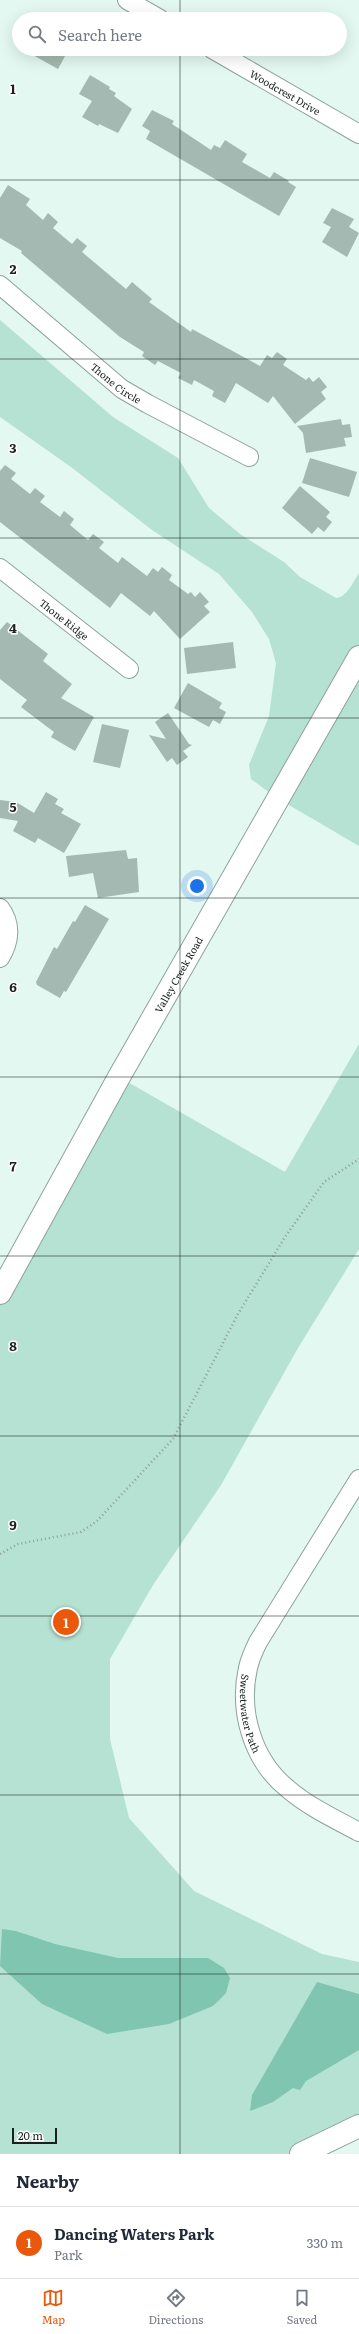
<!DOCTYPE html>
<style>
body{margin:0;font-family:Literata,serif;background:#f2f2f3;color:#1f2937}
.scale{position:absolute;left:12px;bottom:10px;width:45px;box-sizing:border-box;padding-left:4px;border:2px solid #18211e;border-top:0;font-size:11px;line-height:14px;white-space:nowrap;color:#18211e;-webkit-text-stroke:3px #fff;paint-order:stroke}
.you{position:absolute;left:197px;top:886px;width:14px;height:14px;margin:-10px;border:3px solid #fff;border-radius:50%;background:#1a73e8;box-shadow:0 0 0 6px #1a73e833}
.badge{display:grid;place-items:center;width:26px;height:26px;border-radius:50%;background:#ea580c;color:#fff;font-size:13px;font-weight:700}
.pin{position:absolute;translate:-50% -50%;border:2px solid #fff;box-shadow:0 1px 4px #0006}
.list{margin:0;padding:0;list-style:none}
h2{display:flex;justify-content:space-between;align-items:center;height:52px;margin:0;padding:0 16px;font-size:17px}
h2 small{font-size:13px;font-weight:400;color:#747a83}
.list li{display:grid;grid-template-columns:26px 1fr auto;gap:12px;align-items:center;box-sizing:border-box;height:72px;padding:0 16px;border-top:1px solid #e0e1e3}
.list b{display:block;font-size:15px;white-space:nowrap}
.list p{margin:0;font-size:13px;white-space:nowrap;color:#747a83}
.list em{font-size:13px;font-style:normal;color:#747a83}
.icon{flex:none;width:22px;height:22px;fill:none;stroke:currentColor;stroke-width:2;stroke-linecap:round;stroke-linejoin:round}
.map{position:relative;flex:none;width:359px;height:2154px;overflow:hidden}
.search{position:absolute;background:#fff;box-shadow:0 4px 16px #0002;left:12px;right:12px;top:12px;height:44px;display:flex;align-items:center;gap:10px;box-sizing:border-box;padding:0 14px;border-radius:22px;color:#747a83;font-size:15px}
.sheet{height:124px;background:#fff}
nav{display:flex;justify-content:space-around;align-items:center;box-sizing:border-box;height:56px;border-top:1px solid #e0e1e3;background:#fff;font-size:11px;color:#747a83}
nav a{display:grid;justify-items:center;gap:2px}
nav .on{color:#ea580c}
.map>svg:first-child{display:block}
</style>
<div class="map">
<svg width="359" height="2154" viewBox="0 0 359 2154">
<rect width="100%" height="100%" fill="#e2f8f0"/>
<!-- green -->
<g fill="#b5e2d2">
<path d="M0 320 113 417 178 458 209 508 240 534 284 562 300 577 336 598C346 598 354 581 359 573V846L277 798 251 779 249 765 269 716 276 663 269 639 252 612 219 574 152 530 71 467 0 417Z"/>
<polygon points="359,1044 359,1249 298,1348 221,1485 153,1585 110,1659 110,1739 129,1818 194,1891 322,1954 359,1962 359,2126 301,2154 0,2154 0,1293 119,1077 285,1172"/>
</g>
<!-- water -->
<g fill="#80c5af">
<polygon points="2,1929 16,1931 55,1944 118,1958 208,1958 224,1968 230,1978 226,1993 213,2006 169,2024 107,2034 42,2004 0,1966"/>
<polygon points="317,1982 359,1994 359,2050 306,2081 300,2090 293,2088 273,2102 250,2111 252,2095"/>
</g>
<!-- building -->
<g fill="#a4b9b1">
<polygon points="22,49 69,49 58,69"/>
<polygon points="90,75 110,87 109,89 116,93 114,96 132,109 118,133 99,124 98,126 82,117 92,101 79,94"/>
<polygon points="152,110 174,121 172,124 211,150 214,145 220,148 225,140 247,154 242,162 270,178 274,172 289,181 288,182 296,187 279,216 146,139 150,131 142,126"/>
<polygon points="8,185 30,199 26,205 43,220 48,213 58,222 53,228 72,244 77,238 87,246 82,252 126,289 132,282 152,299 149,302 191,332 192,329 260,366 267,355 272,358 277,352 287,359 283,365 306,380 309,377 313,382 319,377 327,387 321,392 326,399 295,424 273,396 268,403 236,383 225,403 212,396 214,391 194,380 192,385 178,378 181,373 158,361 155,365 142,356 144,352 120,337 21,253 22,251 0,238 0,198"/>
<polygon points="332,208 354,219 349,227 359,233 347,257 322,242 331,227 323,223"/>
<polygon points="341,419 342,425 350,424 352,437 344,438 346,446 306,453 303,433 297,426"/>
<polygon points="310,458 357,472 349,497 302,483"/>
<polygon points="5,465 16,473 11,479 30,494 35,488 45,496 40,502 60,517 64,511 74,519 70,525 88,540 93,534 104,542 99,548 118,563 122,557 147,576 153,568 158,572 162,567 172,575 169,580 188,594 191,592 195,597 200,592 209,602 204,606 210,612 180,639 154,611 150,616 121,593 110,608 0,522 0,471"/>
<polygon points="300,486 330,512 326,517 332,522 324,532 318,527 312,534 282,508"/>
<polygon points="7,622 48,654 43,661 72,684 61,698 94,717 75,751 51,737 54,732 21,707 27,700 0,679 0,630"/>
<polygon points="233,642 236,668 187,674 184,648"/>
<polygon points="188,683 222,703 219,708 226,712 220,724 213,720 209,727 174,708"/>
<polygon points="168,713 189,744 192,745 183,751 188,757 177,765 172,758 167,762 149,735 166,739 155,722"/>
<polygon points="102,724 129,730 120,768 93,762"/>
<polygon points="46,792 58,799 55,804 64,809 61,813 81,824 64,853 38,838 35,843 13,831 18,821 0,818 0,800 16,802 34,813"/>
<polygon points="126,850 128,859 137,858 139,892 98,898 93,873 69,877 66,856"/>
<polygon points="85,905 109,919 66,992 64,991 60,998 37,985 36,982 54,947 57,949 73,921 75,922"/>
</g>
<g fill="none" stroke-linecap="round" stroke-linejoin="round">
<!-- street casing -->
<g stroke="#8da29b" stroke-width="20">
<g id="street">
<polyline points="127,0 160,19"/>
<path id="s1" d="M212 49 359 134"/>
<path id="s2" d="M0 285 122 389 148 404 249 457"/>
<path id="s3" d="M0 568 129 669"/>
<path d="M0 908C12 924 10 942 0 958"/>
<path id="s4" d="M359 1479 258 1642C254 1650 250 1659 248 1668 238 1712 253 1761 288 1789 309 1807 335 1819 359 1832"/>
</g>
</g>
<!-- secondary casing -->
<g stroke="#8da29b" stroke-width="24">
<g id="secondary">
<path id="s5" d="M0 1293 119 1077 359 657"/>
<polyline points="301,2154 359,2126"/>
</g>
</g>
<!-- path -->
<polyline stroke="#8d9d98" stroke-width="2.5" stroke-dasharray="1 3" stroke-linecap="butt" points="0,1554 18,1544 81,1532 97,1521 173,1439 238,1314 285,1237 324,1182 359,1159"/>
<!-- street -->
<use href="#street" stroke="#fff" stroke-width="18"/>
<!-- secondary -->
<use href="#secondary" stroke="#fff" stroke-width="22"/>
</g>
<!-- grid -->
<path fill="none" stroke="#18211e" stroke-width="1" stroke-opacity="0.55" d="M180 0V19M180 49V2154M0 180H359M0 359H359M0 538H359M0 718H359M0 898H359M0 1077H359M0 1256H359M0 1436H359M0 1616H359M0 1795H359M0 1974H359"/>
<g text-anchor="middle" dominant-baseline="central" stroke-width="3" stroke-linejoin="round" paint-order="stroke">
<!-- street labels -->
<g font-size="10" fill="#18211e" stroke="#fff">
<text stroke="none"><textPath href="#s1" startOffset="85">Woodcrest Drive</textPath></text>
<text stroke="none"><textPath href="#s2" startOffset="152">Thone Circle</textPath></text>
<text stroke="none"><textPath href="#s3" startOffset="82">Thone Ridge</textPath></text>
<text stroke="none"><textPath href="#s5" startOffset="365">Valley Creek Road</textPath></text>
<text stroke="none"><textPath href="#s4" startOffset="266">Sweetwater Path</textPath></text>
</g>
</g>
<g font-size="13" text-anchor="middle" font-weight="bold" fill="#18211e" stroke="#fff" stroke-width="3" stroke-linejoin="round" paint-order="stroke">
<text x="13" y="94">1</text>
<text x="13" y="274">2</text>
<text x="13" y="453">3</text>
<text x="13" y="633">4</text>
<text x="13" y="812">5</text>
<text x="13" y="992">6</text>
<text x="13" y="1171">7</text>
<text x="13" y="1351">8</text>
<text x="13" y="1530">9</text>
</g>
</svg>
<div class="scale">20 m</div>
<div class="you"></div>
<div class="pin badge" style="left:66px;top:1622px">1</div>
<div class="search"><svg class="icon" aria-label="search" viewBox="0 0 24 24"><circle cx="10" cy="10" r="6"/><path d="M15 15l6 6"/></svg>Search here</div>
</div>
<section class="sheet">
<h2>Nearby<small></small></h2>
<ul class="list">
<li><span class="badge">1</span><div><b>Dancing Waters Park</b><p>Park</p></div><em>330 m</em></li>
</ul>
</section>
<nav>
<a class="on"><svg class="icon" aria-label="map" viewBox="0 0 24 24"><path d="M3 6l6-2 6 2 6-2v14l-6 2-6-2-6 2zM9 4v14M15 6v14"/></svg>Map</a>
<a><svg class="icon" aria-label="directions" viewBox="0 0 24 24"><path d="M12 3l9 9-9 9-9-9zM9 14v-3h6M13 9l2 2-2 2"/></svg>Directions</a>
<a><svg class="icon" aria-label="saved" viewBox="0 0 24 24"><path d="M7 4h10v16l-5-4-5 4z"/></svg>Saved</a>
</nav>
